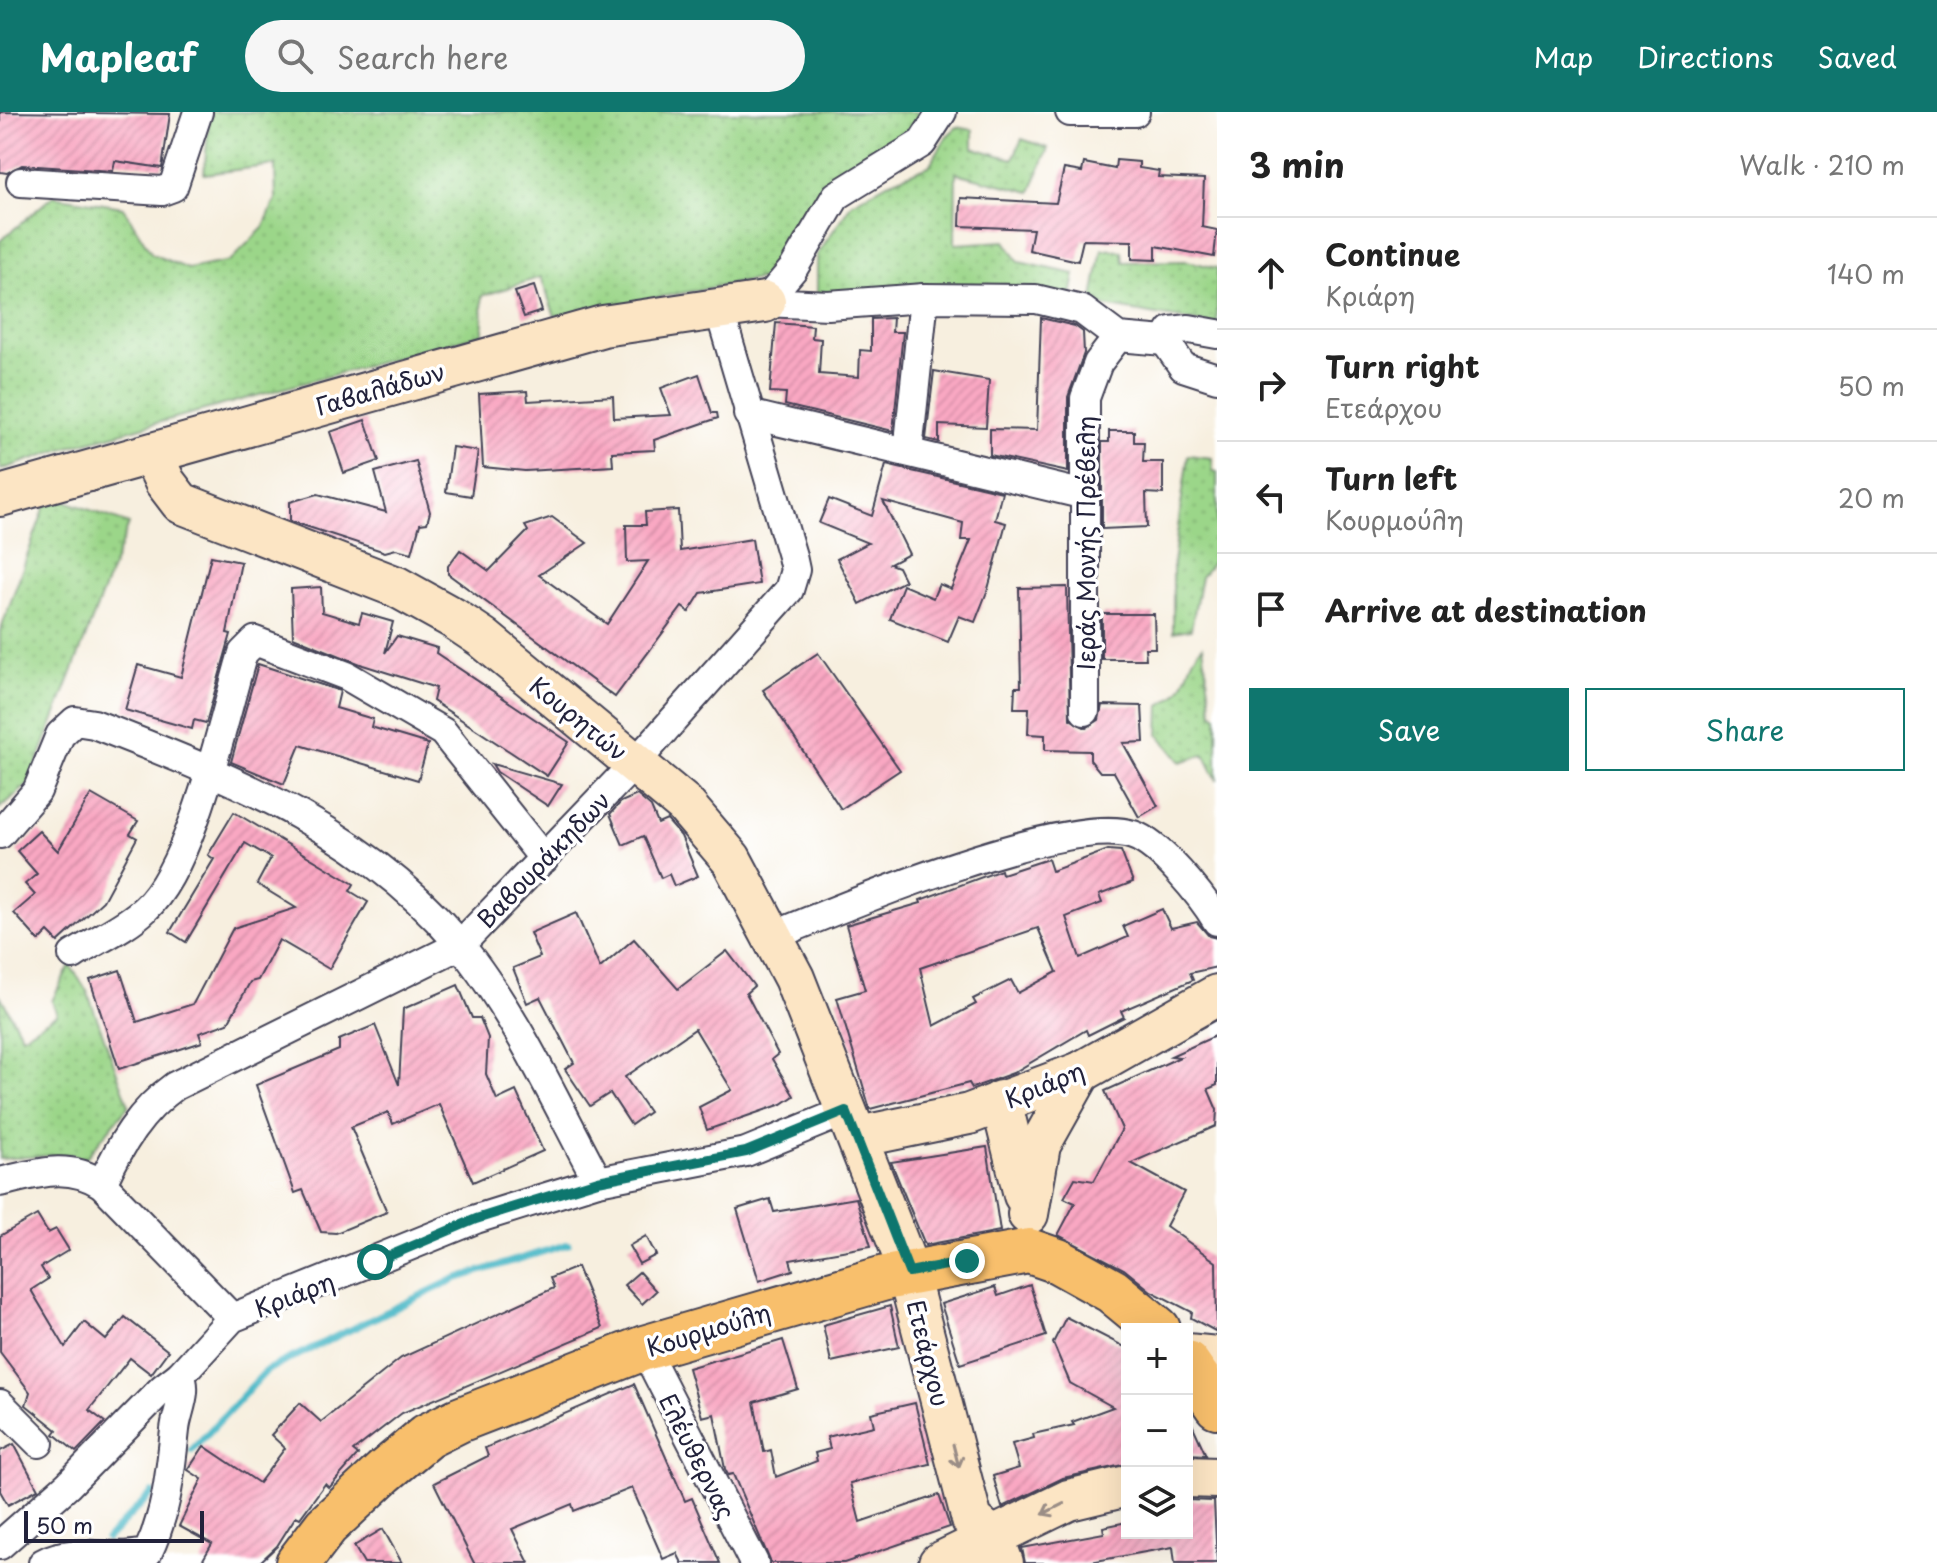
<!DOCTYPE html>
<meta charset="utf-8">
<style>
body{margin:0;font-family:"Playpen Sans",sans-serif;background:#f6f6f6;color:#222}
.controls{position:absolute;right:24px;bottom:24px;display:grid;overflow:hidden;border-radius:0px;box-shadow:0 8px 32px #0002}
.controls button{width:72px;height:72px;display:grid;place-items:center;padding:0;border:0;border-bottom:2px solid #e0e0e0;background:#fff;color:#222;font:40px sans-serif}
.scale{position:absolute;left:24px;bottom:20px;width:180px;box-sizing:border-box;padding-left:8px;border:4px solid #22223b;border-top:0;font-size:22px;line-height:28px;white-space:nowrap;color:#22223b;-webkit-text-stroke:6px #fff;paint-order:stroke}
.stop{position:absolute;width:24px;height:24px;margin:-18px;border:6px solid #0f766e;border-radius:50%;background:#fff}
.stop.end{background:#0f766e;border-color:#fff;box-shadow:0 2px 8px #0008}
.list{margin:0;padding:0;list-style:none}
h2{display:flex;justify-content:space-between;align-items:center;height:104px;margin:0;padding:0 32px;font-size:34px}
h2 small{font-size:26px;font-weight:400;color:#767676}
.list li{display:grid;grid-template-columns:52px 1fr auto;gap:24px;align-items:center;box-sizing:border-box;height:112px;padding:0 32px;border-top:2px solid #e0e0e0}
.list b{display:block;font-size:30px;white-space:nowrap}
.list p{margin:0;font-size:26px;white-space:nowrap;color:#767676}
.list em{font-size:26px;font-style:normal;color:#767676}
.actions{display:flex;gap:16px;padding:24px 32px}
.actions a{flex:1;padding:18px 0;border:2px solid #0f766e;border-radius:0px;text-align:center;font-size:28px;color:#0f766e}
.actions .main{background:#0f766e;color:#fff}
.icon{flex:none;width:44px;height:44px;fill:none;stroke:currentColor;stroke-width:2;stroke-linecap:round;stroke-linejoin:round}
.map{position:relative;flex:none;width:1217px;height:1451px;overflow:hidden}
header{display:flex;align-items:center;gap:48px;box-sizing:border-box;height:112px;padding:0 40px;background:#0f766e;color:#fff}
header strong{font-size:38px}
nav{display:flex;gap:44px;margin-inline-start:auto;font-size:28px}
.search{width:560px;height:72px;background:#f6f6f6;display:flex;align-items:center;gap:20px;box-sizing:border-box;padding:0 28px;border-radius:44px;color:#767676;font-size:30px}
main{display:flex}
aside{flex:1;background:#fff}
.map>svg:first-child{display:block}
</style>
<header>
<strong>Mapleaf</strong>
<div class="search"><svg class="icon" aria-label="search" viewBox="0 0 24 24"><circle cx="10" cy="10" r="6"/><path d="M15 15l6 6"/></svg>Search here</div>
<nav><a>Map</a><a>Directions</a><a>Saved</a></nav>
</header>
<main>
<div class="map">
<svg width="1217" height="1451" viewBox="0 0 1217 1451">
<defs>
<pattern id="grass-dots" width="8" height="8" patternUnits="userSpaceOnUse" patternTransform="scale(2)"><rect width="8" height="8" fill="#9bd689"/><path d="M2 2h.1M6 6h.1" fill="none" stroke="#85b777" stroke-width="1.8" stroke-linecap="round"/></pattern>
<pattern id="building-hatch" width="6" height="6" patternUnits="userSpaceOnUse" patternTransform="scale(2)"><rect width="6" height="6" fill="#f9a7c2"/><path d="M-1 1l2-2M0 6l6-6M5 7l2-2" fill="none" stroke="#d58fa8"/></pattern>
</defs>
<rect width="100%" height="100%" fill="#fff"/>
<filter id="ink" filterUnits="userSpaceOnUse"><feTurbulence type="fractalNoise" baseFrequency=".0125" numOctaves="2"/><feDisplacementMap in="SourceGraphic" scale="16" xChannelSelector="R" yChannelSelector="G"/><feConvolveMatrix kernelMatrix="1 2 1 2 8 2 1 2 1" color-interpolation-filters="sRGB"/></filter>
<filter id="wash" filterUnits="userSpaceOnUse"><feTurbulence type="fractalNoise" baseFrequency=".006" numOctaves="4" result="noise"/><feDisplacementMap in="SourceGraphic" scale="32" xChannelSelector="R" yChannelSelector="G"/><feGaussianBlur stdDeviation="1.8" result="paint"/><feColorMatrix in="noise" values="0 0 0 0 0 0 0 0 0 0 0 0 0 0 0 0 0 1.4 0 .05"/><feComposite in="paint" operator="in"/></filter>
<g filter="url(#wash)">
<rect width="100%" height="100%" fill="#f7efdf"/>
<!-- grass -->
<g fill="url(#grass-dots)" stroke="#5e7c62" stroke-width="2">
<polygon points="210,0 929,0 879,42 822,80 800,120 765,166 555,204 541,165 482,184 483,222 65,336 0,358 0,129 53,84 123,95 152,142 188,157 230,149 263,116 276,87 275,53 204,62"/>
<polygon points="957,15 973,18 973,36 1013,47 1022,27 1048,36 1031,80 956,61 955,132 1005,129 1019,150 1075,162 1071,184 817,183 817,143 852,91 891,69 929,54 947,24"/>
<polygon points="1102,137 1122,139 1123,150 1187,149 1217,156 1217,213 1092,192"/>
<polygon points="1188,343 1212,346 1213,359 1217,360 1217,444 1201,465 1191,517 1173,520 1173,451"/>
<polygon points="49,383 129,412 29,672 0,696 0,520"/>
<path d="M1203 534 1212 600 1217 604V668L1204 642 1181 650 1159 623 1160 593C1193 578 1183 552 1203 534Z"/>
<polygon points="70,853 87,879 129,993 84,1048 73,1042 0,1047 0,883 22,924 57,902 52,889"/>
</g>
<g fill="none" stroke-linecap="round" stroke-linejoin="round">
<!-- stream -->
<g stroke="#4db9c8" stroke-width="7">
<polyline points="192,1338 267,1258 455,1167 568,1132"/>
<polyline points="107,1427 152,1381"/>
</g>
</g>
<g id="blocks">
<!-- building -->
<g fill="url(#building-hatch)" fill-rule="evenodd">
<polygon points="0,0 170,2 163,50 162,56 115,49 113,59 22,53 7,61 0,60"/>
<polygon points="1116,48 1139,50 1139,56 1159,59 1158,65 1204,67 1202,115 1217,118 1214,145 1156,134 1156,148 1132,147 1132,129 1083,128 1078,149 1029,138 1033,117 960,114 961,86 1056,91 1064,57 1082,60 1084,51 1115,57"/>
<polygon points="534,174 542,199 524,205 515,180"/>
<polygon points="893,206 892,220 903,220 893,319 785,293 786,281 770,280 776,211 813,214 812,226 821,227 819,262 859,265 860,238 871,239 871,207"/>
<polygon points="1041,206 1075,214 1083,220 1084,241 1068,285 1068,360 990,343 990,317 1037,318"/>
<polygon points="934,259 989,268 986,315 939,313 939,330 926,327"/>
<polygon points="699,262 712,301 717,301 718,306 654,328 655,338 612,340 613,354 525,359 483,355 479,282 527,279 528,289 613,284 614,306 671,303 661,276"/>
<polygon points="365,308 379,349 344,361 330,320"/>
<polygon points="1109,319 1134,319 1134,330 1144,330 1143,350 1163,350 1163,382 1146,381 1147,415 1102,417 1102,330 1109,330"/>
<polygon points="452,335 478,339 471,384 446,380"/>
<polygon points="416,349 430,400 427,411 420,412 412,441 396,437 385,440 290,409 290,390 318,382 386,400 375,360"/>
<polygon points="886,353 1002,380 995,408 1006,411 988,477 975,510 959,504 948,530 890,507 903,473 933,486 939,472 951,477 971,428 961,428 963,411 883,389 909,442 890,452 898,455 905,469 860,492 837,447 868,431 819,411 829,387 872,404"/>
<polygon points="678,398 680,439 752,427 759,472 701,481 689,500 682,495 615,585 448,462 448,454 460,438 489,459 528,419 525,414 552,405 587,431 539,463 607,512 648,449 627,450 626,413 646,413 645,400"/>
<polygon points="211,444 241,450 227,521 231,522 206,611 194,608 192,617 125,598 138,553 181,565"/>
<polygon points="321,475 322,500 359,511 362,501 393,510 385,541 397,524 437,536 436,541 569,630 547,664 433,589 436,576 363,553 293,525 291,477"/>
<polygon points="1067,475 1070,607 1086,616 1099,608 1102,593 1142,594 1144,630 1123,631 1158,694 1139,705 1114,660 1100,660 1090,648 1090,639 1045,638 1045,623 1028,622 1029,596 1014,596 1015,575 1021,575 1019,476"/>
<polygon points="1102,502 1154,502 1155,536 1145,536 1146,547 1102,547"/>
<polygon points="818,541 900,658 841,697 763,578"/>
<polygon points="258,552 340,579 336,596 373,607 371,615 428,632 418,668 300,633 284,672 231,650"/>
<polygon points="492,652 562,672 548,694 497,660"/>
<polygon points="91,682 138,709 130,722 137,726 103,789 58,830 48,820 39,829 14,801 35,783 25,772 37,762 17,739 39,719 58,739"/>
<polygon points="637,683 651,695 658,712 667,708 681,724 698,764 674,774 669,762 661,766 643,724 623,733 610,702 621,690"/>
<polygon points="234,700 354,772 350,779 368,790 329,857 279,828 258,868 250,870 228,911 199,921 202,930 119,957 90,868 120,858 137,910 193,892 233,816 296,796 257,772 271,746 245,731 186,830 170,820 214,747 208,743"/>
<path d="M1108 738 1121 739 1133 770 1099 783 1102 791 1066 805 1080 846 1128 825 1123 814 1162 797 1171 816 1197 810 1209 824 1217 826V855L1190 861 1193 868 1121 899 1124 905 1088 923 1086 918 1013 961 972 976 969 971 870 997 837 886 865 878 846 813 921 791 920 788 1001 758 1002 762 1048 747 1052 759ZM1038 816 1057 860 1018 881 1011 868 973 887 976 892 934 914 920 856Z"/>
<polygon points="576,801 600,856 634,827 678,877 727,839 754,874 746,881 778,942 772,947 794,984 782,992 707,1018 699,995 732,978 695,917 625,965 649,1000 631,1013 610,981 590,994 565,957 574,951 540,885 527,891 513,856 540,845 530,821"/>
<polygon points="458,873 472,906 480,906 488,926 486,962 497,988 516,979 543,1039 473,1070 439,992 393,1012 388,1000 351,1015 387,1100 336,1121 321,1120 303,1078 295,1081 256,973 339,938 339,928 375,913 399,973 403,897"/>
<polygon points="1217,923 1217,973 1208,977 1217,998 1216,1014 1131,1051 1184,1080 1166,1114 1216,1150 1217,1220 1191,1206 1192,1200 1151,1179 1124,1157 1058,1123 1075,1091 1064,1086 1075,1066 1094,1069 1122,1017 1105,979 1180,945 1171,944"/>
<polygon points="987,1035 1000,1119 925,1133 891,1050"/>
<polygon points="856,1086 871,1134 790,1148 793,1158 759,1169 737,1097 770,1087 774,1100"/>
<polygon points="37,1103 48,1121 56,1117 69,1138 41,1155 48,1167 31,1178 65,1235 84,1210 106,1228 125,1205 168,1239 151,1262 130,1246 89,1298 105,1310 76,1340 54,1322 57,1318 26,1293 30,1280 0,1240 0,1124"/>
<polygon points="646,1124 656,1143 639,1152 629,1134"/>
<polygon points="577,1155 602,1216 402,1301 353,1339 358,1343 329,1376 325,1372 300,1406 296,1404 277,1434 259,1451 201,1451 212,1432 179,1414 202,1367 188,1358 204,1334 259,1371 285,1336 271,1323 300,1291 321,1310 401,1246 554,1176 550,1166"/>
<polygon points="639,1160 656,1179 642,1192 624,1173"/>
<polygon points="1030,1173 1046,1224 960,1252 941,1192 995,1175 998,1184"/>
<polygon points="890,1194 899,1235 831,1250 823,1213"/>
<polygon points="1066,1205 1127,1236 1127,1352 1063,1366 1002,1395 993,1364 1019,1356 1012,1332 1034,1326 1033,1322 1074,1313 1072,1310 1113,1295 1070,1271 1053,1231"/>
<polygon points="783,1228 798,1277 754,1290 764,1340 771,1338 776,1365 817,1349 815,1341 830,1337 827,1325 874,1314 871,1301 915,1291 930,1352 850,1371 860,1410 939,1383 950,1415 844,1451 771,1451 733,1362 728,1363 725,1357 714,1302 702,1305 688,1256"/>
<polygon points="634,1272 685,1389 692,1386 720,1451 682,1451 677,1441 663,1447 632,1376 574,1399 572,1392 512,1417 529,1451 474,1451 434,1371 488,1344 485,1336"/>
<polygon points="1187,1301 1206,1343 1187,1342"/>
<polygon points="14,1332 38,1377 8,1393 0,1379 0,1339"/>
<polygon points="1187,1388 1214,1389 1217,1451 1175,1451 1173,1435 1085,1451 1025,1451 1022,1436 1104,1421 1103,1415 1127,1410 1127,1421 1187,1421"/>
<polygon points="383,1417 402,1451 364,1451 354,1434"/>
</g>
</g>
</g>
<g filter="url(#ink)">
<use href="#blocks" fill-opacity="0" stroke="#424154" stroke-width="2"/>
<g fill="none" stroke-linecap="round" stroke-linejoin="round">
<!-- street casing -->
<g stroke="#424154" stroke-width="32">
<g id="street">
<polyline points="942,0 922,31 836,84 793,157 765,190 828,193 924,186 1036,187 1082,198 1118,225 1165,229"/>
<polyline points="1070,0 1135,0"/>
<polyline points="21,70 162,79 173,75 198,0"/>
<polyline points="1217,222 1189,217 1171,219 1165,229 1183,255 1217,266"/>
<polyline points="748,302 1085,383"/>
<polyline points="908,340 924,186"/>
<polyline points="1085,599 1085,286 1098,251 1118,225"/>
<path d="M0 722 37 679 60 623 75 609 94 612C233 666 378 723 471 847 522 915 558 995 598 1069"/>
<path d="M773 824C842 795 1067 701 1133 723 1160 732 1202 784 1217 809"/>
<path d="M73 843C96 828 125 816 145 797 193 754 224 604 243 541L255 529 347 564 443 620 544 747"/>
<path d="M0 1070C38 1061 68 1050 102 1072L232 1206"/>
<path d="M102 1072C120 1033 140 999 175 974L460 833 635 651 789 478 795 458 792 444 719 197"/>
<polyline points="644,1236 754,1451"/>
<polyline points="0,1292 39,1331"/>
<polyline points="0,1433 68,1373 163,1276 180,1263 232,1206 476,1107 598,1069 746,1040 846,999"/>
<path d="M43 1451C74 1433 115 1451 148 1440 167 1400 170 1362 175 1318 176 1301 189 1280 180 1263"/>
</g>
</g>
<!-- secondary casing -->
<g stroke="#424154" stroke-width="44">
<g id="secondary">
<polyline points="152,342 165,370 181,391 397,475 453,506 483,526 684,692 731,747 794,866 903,1143 972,1408 994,1427 1003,1451"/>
<polyline points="0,384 603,214 765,190"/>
<polyline points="1001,989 1024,1083"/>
<polyline points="858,1025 969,1002 1081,960 1217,883"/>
<polyline points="1028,1102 1040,1033 1081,960"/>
<polyline points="1187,1242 1217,1245"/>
<polyline points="1187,1365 1217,1366"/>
<polyline points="939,1451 1069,1388 1127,1374"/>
</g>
</g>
<!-- primary casing -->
<g stroke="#424154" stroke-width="48">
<g id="primary">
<polyline points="1187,1251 1217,1294"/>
<polyline points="298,1451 326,1414 384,1360 427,1324 459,1308 644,1236 885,1166 1029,1139 1058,1149 1112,1179 1158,1217"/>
</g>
</g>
<!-- street -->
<use href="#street" stroke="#fff" stroke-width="28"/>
<!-- secondary -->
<use href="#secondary" stroke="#fce5c4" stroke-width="40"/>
<!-- primary -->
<use href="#primary" stroke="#f8bf6c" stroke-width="44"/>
</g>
<!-- one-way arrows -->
<defs><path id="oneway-shaft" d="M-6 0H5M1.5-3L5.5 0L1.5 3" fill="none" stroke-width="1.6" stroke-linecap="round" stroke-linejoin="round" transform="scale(2)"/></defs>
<g stroke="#9a8d86">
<use href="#oneway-shaft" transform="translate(956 1344) rotate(76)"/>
<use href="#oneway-shaft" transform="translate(1053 1397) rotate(153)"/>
</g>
</g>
<g fill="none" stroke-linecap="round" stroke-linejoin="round" filter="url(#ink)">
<!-- route -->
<polyline stroke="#0f766e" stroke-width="10" points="375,1150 476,1107 598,1069 746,1040 846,999 909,1160 967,1149"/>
</g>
<g text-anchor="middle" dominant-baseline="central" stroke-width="7" stroke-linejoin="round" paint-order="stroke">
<!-- street labels -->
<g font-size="24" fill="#22223b" stroke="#fff">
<text transform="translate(380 276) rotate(-16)">Γαβαλάδων</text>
<text transform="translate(1085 431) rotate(-90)">Ιεράς Μονής Πρέβελη</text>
<text transform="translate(579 606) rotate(39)">Κουρητών</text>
<text transform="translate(543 747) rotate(-46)">Βαβουράκηδων</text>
<text transform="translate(1044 972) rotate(-22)">Κριάρη</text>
<text transform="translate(294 1182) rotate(-21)">Κριάρη</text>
<text transform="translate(708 1217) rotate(-17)">Κουρμούλη</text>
<text transform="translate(929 1241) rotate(76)">Ετεάρχου</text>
<text transform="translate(698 1344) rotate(63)">Ελέυθερνας</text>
</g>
</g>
</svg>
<div class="controls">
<button>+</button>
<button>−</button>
<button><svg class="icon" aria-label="layers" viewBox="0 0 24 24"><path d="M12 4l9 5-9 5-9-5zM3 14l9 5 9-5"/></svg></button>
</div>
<div class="scale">50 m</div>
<div class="stop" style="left:375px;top:1150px"></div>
<div class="stop end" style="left:967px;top:1149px"></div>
</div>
<aside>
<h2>3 min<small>Walk · 210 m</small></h2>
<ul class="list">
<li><svg class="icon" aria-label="ahead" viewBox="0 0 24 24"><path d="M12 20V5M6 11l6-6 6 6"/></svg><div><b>Continue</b><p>Κριάρη</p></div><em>140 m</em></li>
<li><svg class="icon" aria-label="right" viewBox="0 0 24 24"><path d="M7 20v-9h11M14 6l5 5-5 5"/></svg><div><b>Turn right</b><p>Ετεάρχου</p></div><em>50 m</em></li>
<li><svg class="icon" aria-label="left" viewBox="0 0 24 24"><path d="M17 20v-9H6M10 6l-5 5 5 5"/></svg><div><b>Turn left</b><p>Κουρμούλη</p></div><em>20 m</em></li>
<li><svg class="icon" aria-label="arrive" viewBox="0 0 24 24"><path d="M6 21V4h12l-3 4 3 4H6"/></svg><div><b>Arrive at destination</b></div></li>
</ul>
<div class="actions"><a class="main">Save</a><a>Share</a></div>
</aside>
</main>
